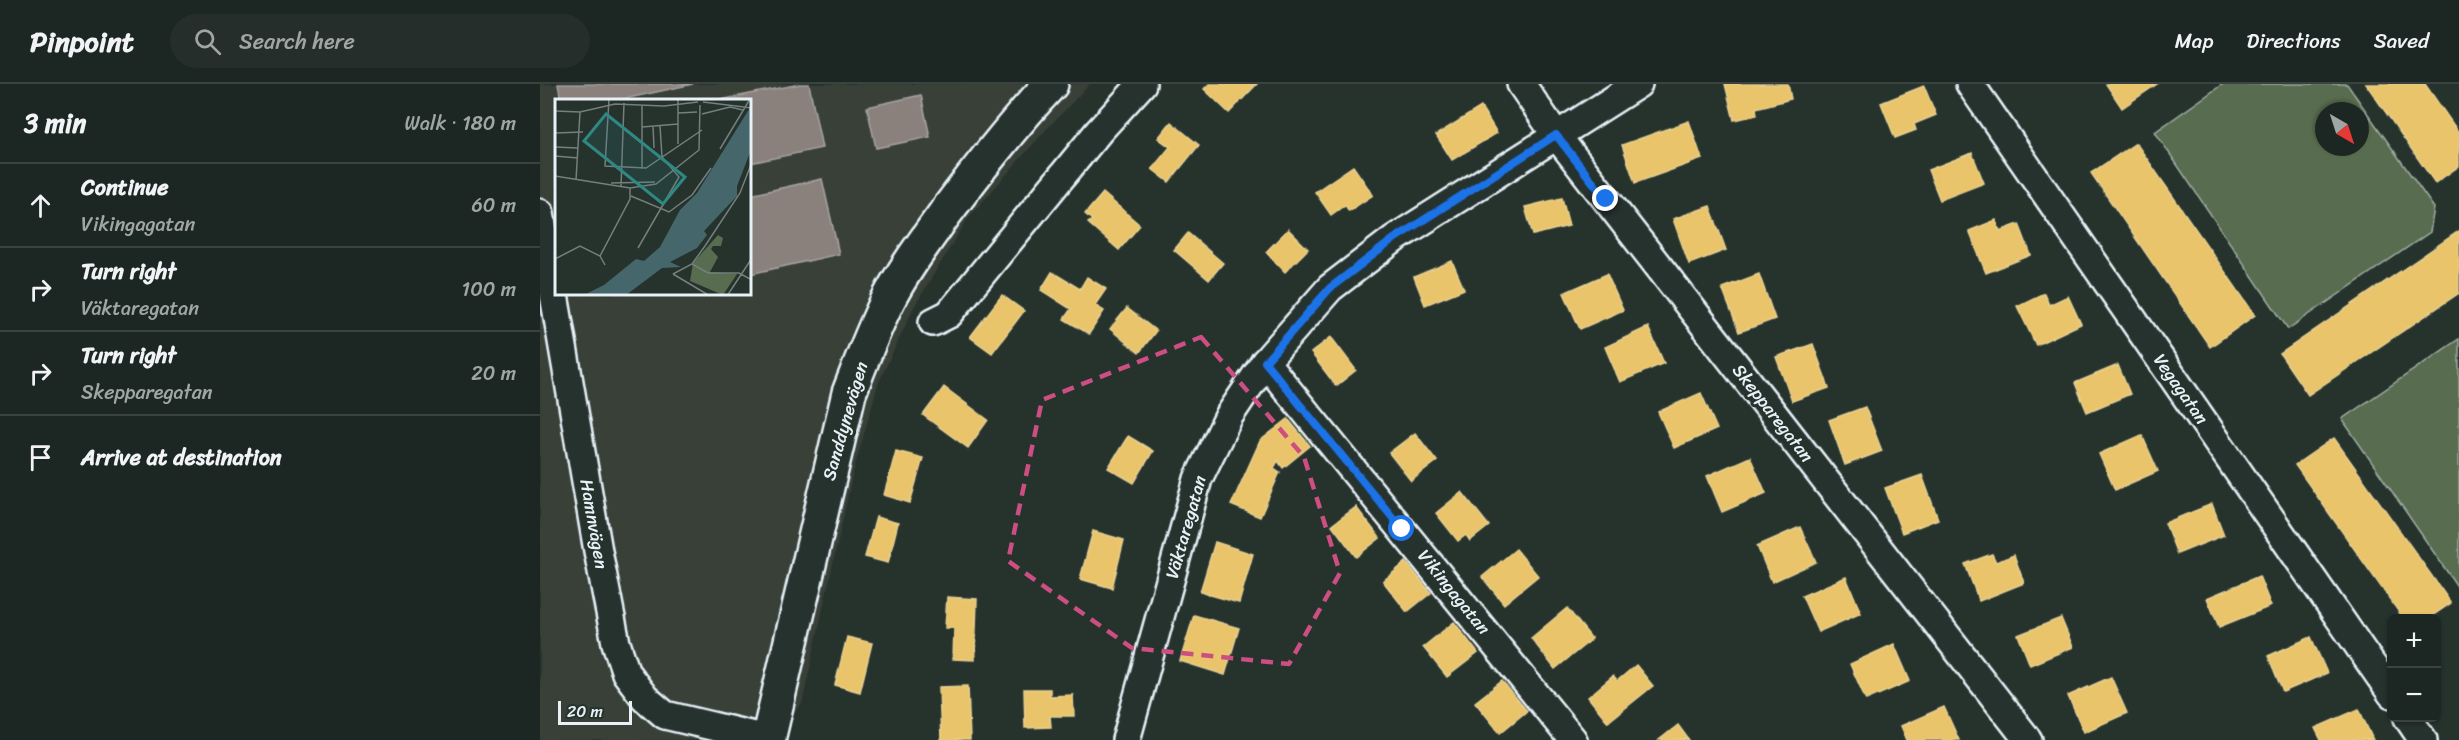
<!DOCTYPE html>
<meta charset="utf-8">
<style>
body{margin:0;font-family:Sriracha,sans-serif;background:#252e2a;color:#f1f3f6}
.controls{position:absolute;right:18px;bottom:18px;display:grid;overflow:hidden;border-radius:9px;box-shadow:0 2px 4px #0004}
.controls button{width:54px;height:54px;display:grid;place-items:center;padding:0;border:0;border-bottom:2px solid #3a4340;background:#1c2622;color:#f1f3f6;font:30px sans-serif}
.compass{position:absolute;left:1775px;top:18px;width:54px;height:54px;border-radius:50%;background:#1c2622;box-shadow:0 2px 4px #0004;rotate:141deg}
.scale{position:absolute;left:18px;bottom:15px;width:74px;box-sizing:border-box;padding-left:6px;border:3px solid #e8f1f8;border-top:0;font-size:16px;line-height:21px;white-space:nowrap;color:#e8f1f8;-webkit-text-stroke:4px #26332d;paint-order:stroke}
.stop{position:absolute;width:18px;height:18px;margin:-14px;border:4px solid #1a73e8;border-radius:50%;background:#fff}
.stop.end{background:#1a73e8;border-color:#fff;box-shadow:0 2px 6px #0008}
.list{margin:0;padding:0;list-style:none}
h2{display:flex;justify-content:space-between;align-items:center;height:78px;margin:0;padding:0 24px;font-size:26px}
h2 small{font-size:20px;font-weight:400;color:#a0a5a5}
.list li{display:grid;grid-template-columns:39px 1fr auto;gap:18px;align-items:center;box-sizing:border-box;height:84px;padding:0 24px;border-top:2px solid #3a4340}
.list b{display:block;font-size:22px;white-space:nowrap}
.list p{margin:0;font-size:20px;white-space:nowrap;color:#a0a5a5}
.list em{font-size:20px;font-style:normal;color:#a0a5a5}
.icon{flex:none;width:33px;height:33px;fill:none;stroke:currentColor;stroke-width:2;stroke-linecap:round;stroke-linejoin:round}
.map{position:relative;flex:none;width:1919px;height:656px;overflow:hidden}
header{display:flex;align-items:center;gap:36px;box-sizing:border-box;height:84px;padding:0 30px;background:#1c2622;border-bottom:2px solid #3a4340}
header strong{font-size:28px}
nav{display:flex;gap:33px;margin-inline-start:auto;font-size:21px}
.search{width:420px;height:54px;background:#252e2a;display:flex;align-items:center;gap:15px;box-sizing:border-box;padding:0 21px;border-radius:33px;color:#a0a5a5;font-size:22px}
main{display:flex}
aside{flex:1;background:#1c2622}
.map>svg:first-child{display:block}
</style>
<header>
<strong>Pinpoint</strong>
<div class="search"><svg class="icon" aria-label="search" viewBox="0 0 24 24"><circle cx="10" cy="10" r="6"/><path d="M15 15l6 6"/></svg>Search here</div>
<nav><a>Map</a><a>Directions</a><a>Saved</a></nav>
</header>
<main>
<aside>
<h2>3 min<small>Walk · 180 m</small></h2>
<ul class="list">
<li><svg class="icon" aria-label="ahead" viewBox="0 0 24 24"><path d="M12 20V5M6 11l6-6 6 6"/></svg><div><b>Continue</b><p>Vikingagatan</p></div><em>60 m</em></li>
<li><svg class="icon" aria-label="right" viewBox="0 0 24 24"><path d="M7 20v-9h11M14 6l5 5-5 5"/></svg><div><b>Turn right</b><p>Väktaregatan</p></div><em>100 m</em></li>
<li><svg class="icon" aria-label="right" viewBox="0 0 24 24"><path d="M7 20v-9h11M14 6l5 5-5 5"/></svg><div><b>Turn right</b><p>Skepparegatan</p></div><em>20 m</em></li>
<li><svg class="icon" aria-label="arrive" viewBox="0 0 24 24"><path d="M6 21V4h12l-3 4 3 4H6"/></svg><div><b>Arrive at destination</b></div></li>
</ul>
</aside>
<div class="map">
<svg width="1919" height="656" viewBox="0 0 1919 656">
<rect width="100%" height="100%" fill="#26332d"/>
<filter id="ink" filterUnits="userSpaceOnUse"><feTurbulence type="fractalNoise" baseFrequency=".0167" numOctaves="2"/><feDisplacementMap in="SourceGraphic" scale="12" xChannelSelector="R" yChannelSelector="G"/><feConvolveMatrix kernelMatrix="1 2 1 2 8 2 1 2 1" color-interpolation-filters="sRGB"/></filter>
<g filter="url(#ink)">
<!-- built -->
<path fill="#393f37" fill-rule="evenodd" d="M0 0H550L504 48 428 134 374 223 338 300 313 389 262 620 228 656H0ZM16 16H210V210H16Z"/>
<!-- green -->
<g fill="#586c50" stroke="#a0aea4" stroke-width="1.5" fill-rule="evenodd">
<path d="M1683 0H1807L1894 124 1890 148 1748 245 1615 48ZM1784 27H1820V63H1784Z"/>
<polygon points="1919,255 1919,505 1802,335"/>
</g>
<!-- homes -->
<g fill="#e9c46a" stroke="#e9d295" stroke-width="1.5">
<polygon points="669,0 717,0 689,29 664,5"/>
<polygon points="1185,0 1248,0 1251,15 1216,24 1217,31 1194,36"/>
<polygon points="1566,0 1617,0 1582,24"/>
<polygon points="1826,0 1885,0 1919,49 1919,82 1895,99"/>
<polygon points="1384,2 1396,31 1374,40 1376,46 1355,54 1341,19"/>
<polygon points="941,23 957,49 912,76 896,51"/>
<polygon points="1149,37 1162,75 1095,99 1082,61"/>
<polygon points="631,38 659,61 629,98 612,85 630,63 618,54"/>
<polygon points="1596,59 1715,231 1670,263 1551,89"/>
<polygon points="1432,69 1444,99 1400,116 1388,86"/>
<polygon points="813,82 833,111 809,127 805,121 791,131 775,108"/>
<polygon points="563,109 600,141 579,166 548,139 552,136 545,130"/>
<polygon points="1022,114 1029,142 993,151 985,123"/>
<polygon points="1170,122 1186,166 1149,180 1133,135"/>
<polygon points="1456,136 1460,147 1479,140 1491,171 1446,189 1429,147"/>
<polygon points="748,145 768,165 745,188 726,168"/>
<polygon points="1919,147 1919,209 1768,311 1740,270"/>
<polygon points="648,149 683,179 669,196 634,166"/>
<polygon points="912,177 924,205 885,221 874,193"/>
<polygon points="512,188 540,205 547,193 566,205 555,221 564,227 549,250 524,235 531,225 501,206"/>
<polygon points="1067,190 1083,226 1040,245 1024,209"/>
<polygon points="1219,190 1235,235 1199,248 1182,204"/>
<polygon points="1504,209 1509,221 1528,212 1541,240 1496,261 1477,222"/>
<polygon points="462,211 484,227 452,269 430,253"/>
<polygon points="587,224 616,247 599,269 570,245"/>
<polygon points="1108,243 1124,279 1080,298 1065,263"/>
<polygon points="791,253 816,286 796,302 771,269"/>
<polygon points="1273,260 1289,304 1252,317 1236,273"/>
<polygon points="1578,281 1590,310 1547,328 1535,299"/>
<polygon points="404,303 448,336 428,364 383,331"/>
<polygon points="1161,309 1177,345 1134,364 1118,328"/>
<polygon points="1325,323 1342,367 1305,381 1289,336"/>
<polygon points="748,335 770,362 743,384 738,377 734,384 740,388 720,433 691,421 720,357"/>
<polygon points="875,349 897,377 871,397 849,369"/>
<polygon points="1602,351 1618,387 1575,406 1559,370"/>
<polygon points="588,352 613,367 594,399 568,384"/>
<polygon points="1794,354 1911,519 1889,534 1863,534 1755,381"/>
<polygon points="356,367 383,374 370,419 344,411"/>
<polygon points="1210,373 1226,409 1182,428 1167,392"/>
<polygon points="1382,391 1398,435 1362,449 1345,404"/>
<polygon points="922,408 949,442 930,457 926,451 918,457 896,429"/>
<polygon points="1672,420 1684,451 1637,470 1625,439"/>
<polygon points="816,423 840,454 816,473 792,441"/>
<polygon points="336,433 358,439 348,479 325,473"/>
<polygon points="1260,443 1276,478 1232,498 1217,462"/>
<polygon points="553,447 584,456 572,504 540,495"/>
<polygon points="675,458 713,470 699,519 660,508"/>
<polygon points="976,465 998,492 964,520 942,493"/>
<polygon points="1452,470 1456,478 1474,471 1484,499 1439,517 1425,480"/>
<polygon points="866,478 891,509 867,528 843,497"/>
<polygon points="1719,492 1731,522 1679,543 1667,514"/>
<polygon points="1306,493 1321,529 1278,548 1262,512"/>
<polygon points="407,513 437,515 435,576 413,575 414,544 405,544"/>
<polygon points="1027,524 1052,555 1015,585 991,554"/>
<polygon points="654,531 699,544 685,591 640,577"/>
<polygon points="1521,534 1533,563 1490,581 1478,551"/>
<polygon points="914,538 938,569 907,593 883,563"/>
<polygon points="307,553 332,559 320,608 295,601"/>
<polygon points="1771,553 1787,589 1743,608 1728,572"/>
<polygon points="1354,560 1370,597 1326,616 1310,580"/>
<polygon points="1096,581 1113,602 1068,638 1048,613 1073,592 1077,597"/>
<polygon points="1571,593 1587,629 1544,648 1528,612"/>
<polygon points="962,597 987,627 960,649 935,618"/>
<polygon points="428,602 430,656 401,656 399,603"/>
<polygon points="484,605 510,605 510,612 533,611 534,632 510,632 511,643 485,644"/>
<polygon points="1404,623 1419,656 1367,656 1361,642"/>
<polygon points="1819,625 1833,656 1781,656 1775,644"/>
<polygon points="1138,641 1149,656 1119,656"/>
</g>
<!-- industry -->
<g fill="#8a817c" stroke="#a6a3a1" stroke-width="1.5">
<polygon points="18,0 153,0 80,16 21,16"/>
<polygon points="260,0 269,0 282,64 210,79 210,16 180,16"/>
<polygon points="381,11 390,53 336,64 327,23"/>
<polygon points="282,95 299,170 210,190 210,111"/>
</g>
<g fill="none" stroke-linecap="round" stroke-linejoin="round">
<!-- street casing -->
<g stroke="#e8f1f8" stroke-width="32">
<g id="street">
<polyline points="981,0 1016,51 1488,656"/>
<polyline points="1430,0 1852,610"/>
<polyline points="0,129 58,467 76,559 86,589 105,614 125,631 231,656"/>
<polyline points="393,238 409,230 559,47 602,0"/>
<polyline points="725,278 1033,656"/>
<polyline points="1868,634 1883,656"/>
<polyline points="586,656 658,395 689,332 725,278 790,204 854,155 1098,0"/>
</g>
</g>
<!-- secondary casing -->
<g stroke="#e8f1f8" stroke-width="38">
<path id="secondary" d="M228 656 309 309C321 278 333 246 348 216 364 185 386 156 406 128 439 84 473 40 511 0"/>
</g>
<!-- street -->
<use href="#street" stroke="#26332d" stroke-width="27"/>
<!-- secondary -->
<use href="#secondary" stroke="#26332d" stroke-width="33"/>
</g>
</g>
<g fill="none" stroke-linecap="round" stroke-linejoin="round" filter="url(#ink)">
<!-- route -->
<polyline stroke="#1a73e8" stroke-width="8" points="862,445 725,278 790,204 854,155 1016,51 1066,115"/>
</g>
<!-- marked area -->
<path fill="none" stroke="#cc4e82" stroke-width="4.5" stroke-dasharray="12 8" stroke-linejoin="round" d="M661 253 764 373 800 489 749 580 592 564 468 477 502 316Z"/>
<g text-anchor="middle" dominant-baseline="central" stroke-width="6" stroke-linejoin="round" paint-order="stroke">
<!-- street labels -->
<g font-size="18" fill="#e8f1f8" stroke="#26332d">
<text transform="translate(1641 305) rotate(55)">Vegagatan</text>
<text transform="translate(1233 329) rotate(52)">Skepparegatan</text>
<text transform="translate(305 337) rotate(-74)">Sanddynevägen</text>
<text transform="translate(54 440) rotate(80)">Hamnvägen</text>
<text transform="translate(646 443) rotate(-74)">Väktaregatan</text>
<text transform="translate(914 508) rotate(51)">Vikingagatan</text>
</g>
</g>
<!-- overview -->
<g transform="translate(15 15)">
<rect width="196" height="196" fill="#26332d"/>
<path d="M163 136 168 139 166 147H158L156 150 163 158 155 173 182 175 168 196 135 182 138 164Z" fill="#586c50"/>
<path d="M196 7V51L182 87V97L149 132 152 136 142 149 115 163 126 168 107 169 71 196 27 197 49 186 81 160 89 162 105 148 125 111 142 94Z" fill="#45676b"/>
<path fill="none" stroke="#747f7e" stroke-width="1.5" d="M54 0 50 67 91 69 147 31M148 3 197 9M87 6V70M0 12 25 13 60 5 109 7 143 3M123 14 142 13M147 15 175 8 188 11M98 27 99 49M87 28 123 25M0 34 28 33M123 45V0M0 48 23 49M165 50 195 0M0 57 23 59M0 77 75 89 101 85 144 51 145 6M21 81 25 13M56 84 100 83M66 88 69 4M76 97 114 113 137 96 156 69M83 149 124 78 107 58 105 27M45 157 75 100V89M0 160 25 147 45 157 50 166M137 165 153 174H184L197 181M118 175 137 165 150 147 185 94 197 63M118 175 155 197M172 197 197 159"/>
<path fill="#308883" fill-opacity="0.15" stroke="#308883" stroke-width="3" d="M51 15 130 78 108 105 29 42Z"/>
<rect width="196" height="196" fill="none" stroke="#e8f1f8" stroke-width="3"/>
</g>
</svg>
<div class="controls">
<button>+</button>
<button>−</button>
</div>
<svg class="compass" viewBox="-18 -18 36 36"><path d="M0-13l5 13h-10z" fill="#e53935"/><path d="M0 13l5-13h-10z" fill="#a0a5a5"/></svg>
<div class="scale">20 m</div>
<div class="stop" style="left:862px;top:445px"></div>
<div class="stop end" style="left:1066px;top:115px"></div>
</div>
</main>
